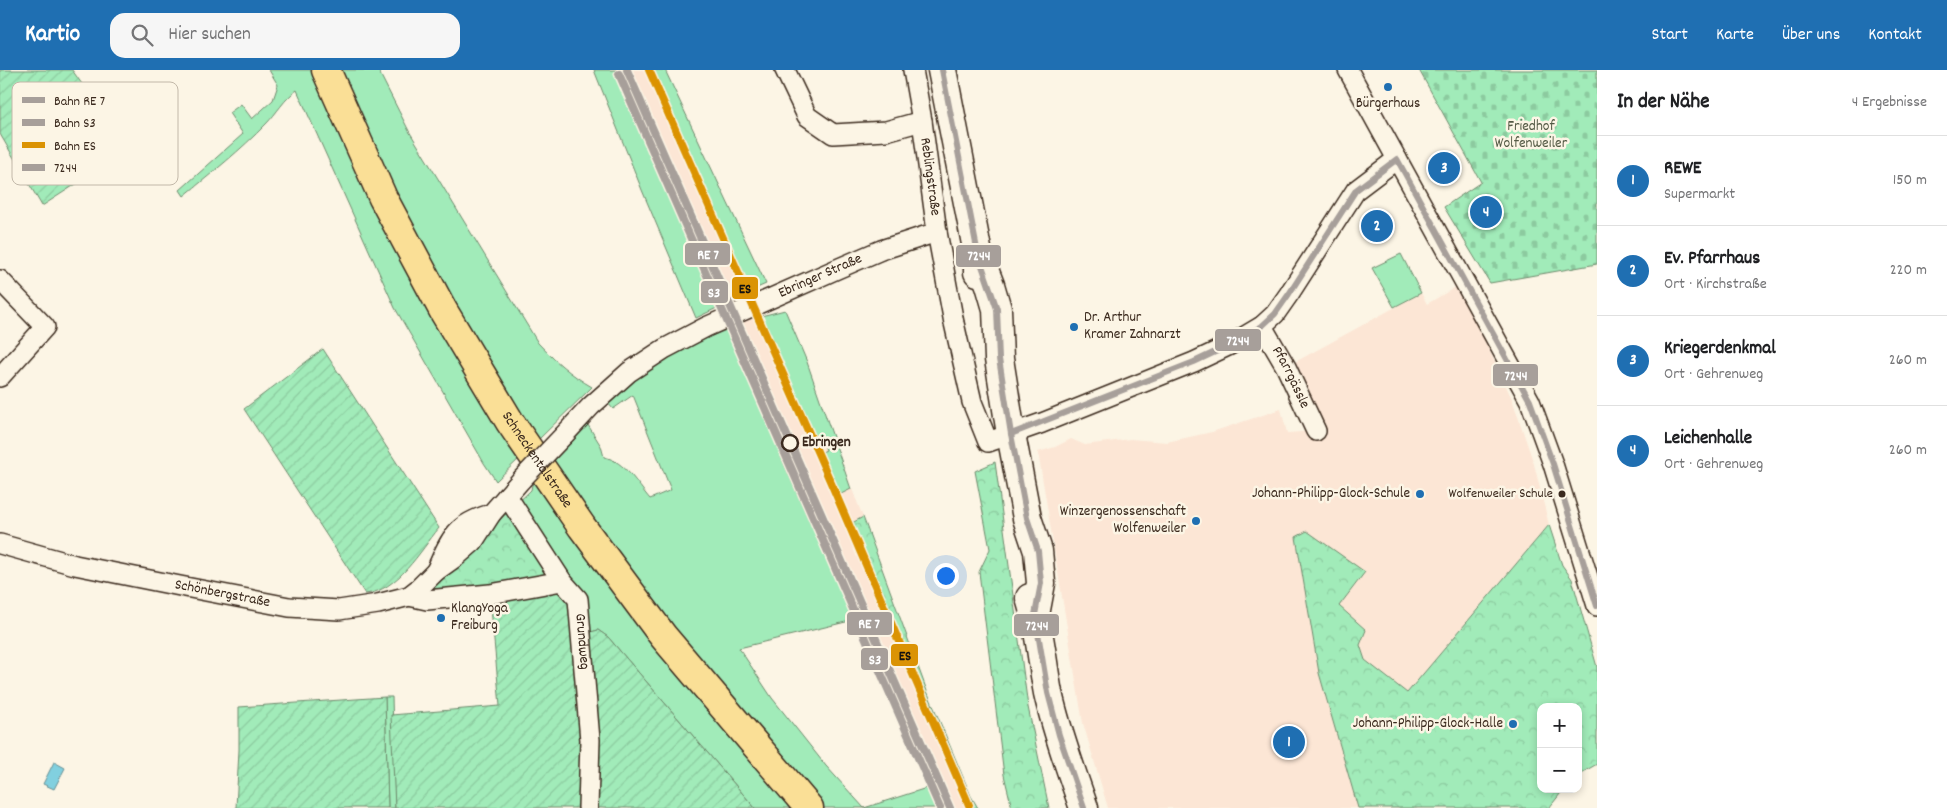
<!DOCTYPE html>
<html lang="de">
<meta charset="utf-8">
<style>
body{margin:0;font-family:Dekko,sans-serif;background:#f6f6f6;color:#202124}
.controls{position:absolute;right:15px;bottom:15px;display:grid;overflow:hidden;border-radius:10px;box-shadow:0 2px 8px #0003}
.controls button{width:45px;height:45px;display:grid;place-items:center;padding:0;border:0;border-bottom:1px solid #e0e0e0;background:#fff;color:#202124;font:25px sans-serif}
.you{position:absolute;left:945px;top:505px;width:18px;height:18px;margin:-12px;border:4px solid #fff;border-radius:50%;background:#1a73e8;box-shadow:0 0 0 8px #1a73e833}
.badge{display:grid;place-items:center;width:32px;height:32px;border-radius:50%;background:#1f6fb2;color:#fff;font-size:16px;font-weight:700}
.pin{position:absolute;translate:-50% -50%;border:2px solid #fff;box-shadow:0 1px 5px #0006}
.list{margin:0;padding:0;list-style:none}
h2{display:flex;justify-content:space-between;align-items:center;height:65px;margin:0;padding:0 20px;font-size:21px}
h2 small{font-size:16px;font-weight:400;color:#757577}
.list li{display:grid;grid-template-columns:32px 1fr auto;gap:15px;align-items:center;box-sizing:border-box;height:90px;padding:0 20px;border-top:1px solid #e0e0e0}
.list b{display:block;font-size:19px;white-space:nowrap}
.list p{margin:0;font-size:16px;white-space:nowrap;color:#757577}
.list em{font-size:16px;font-style:normal;color:#757577}
.icon{flex:none;width:28px;height:28px;fill:none;stroke:currentColor;stroke-width:2;stroke-linecap:round;stroke-linejoin:round}
.map{position:relative;flex:none;width:1597px;height:738px;overflow:hidden}
header{display:flex;align-items:center;gap:30px;box-sizing:border-box;height:70px;padding:0 25px;background:#1f6fb2;color:#fff}
header strong{font-size:24px}
nav{display:flex;gap:28px;margin-inline-start:auto;font-size:18px}
.search{width:350px;height:45px;background:#f6f6f6;display:flex;align-items:center;gap:12px;box-sizing:border-box;padding:0 18px;border-radius:15px;color:#757577;font-size:19px}
main{display:flex}
aside{flex:1;background:#fff}
.map>svg:first-child{display:block}
</style>
<header>
<strong>Kartio</strong>
<div class="search"><svg class="icon" aria-label="search" viewBox="0 0 24 24"><circle cx="10" cy="10" r="6"/><path d="M15 15l6 6"/></svg>Hier suchen</div>
<nav><a>Start</a><a>Karte</a><a>Über uns</a><a>Kontakt</a></nav>
</header>
<main>
<div class="map">
<svg width="1597" height="738" viewBox="0 0 1597 738">
<defs>
<pattern id="forest-crowns" width="20" height="18" patternUnits="userSpaceOnUse" patternTransform="scale(1.25)"><rect width="20" height="18" fill="#a1ebb9"/><path d="M2 6a3 3 0 1 1 6 0M12 15a3 3 0 1 1 6 0" fill="none" stroke="#8cca9f"/></pattern>
<pattern id="cemetery-stones" width="16" height="16" patternUnits="userSpaceOnUse" patternTransform="scale(1.25)"><rect width="16" height="16" fill="#a1ebb9"/><path d="M2 7V4a2 2 0 0 1 4 0v3zM10 15v-3a2 2 0 0 1 4 0v3z" fill="#8cca9f"/></pattern>
<pattern id="garden-furrows" width="10" height="10" patternUnits="userSpaceOnUse" patternTransform="scale(1.25)"><rect width="10" height="10" fill="#a1ebb9"/><path d="M-1 1l2-2M0 10L10 0M9 11l2-2" fill="none" stroke="#8cca9f"/></pattern>
</defs>
<rect width="100%" height="100%" fill="#fcf5e5"/>
<filter id="ink" filterUnits="userSpaceOnUse"><feTurbulence type="fractalNoise" baseFrequency=".02" numOctaves="2"/><feDisplacementMap in="SourceGraphic" scale="10" xChannelSelector="R" yChannelSelector="G"/><feConvolveMatrix kernelMatrix="1 2 1 2 8 2 1 2 1" color-interpolation-filters="sRGB"/></filter>
<g filter="url(#ink)">
<!-- built -->
<g fill="#fce6d5">
<polygon points="621,0 654,0 816,373 822,370 826,380 821,383 839,424 852,419 863,447 852,453 971,738 942,738 877,596 817,458 815,454 811,455 806,445 781,387 786,384 663,102"/>
<polygon points="1459,215 1512,329 1534,394 1549,455 1407,623 1365,590 1360,575 1366,560 1339,536 1365,502 1296,467 1319,603 1358,738 1108,738 1083,653 1038,382 1055,377 1071,369 1085,375 1130,369 1167,372 1212,362 1281,339 1287,363 1316,361 1286,297 1421,223 1427,234"/>
</g>
<!-- grass -->
<g fill="#a1ebb9" stroke="#6e8a6c">
<path d="M269 0H318L522 386 496 411 484 393 395 238 297 20C284 29 277 43 266 54 241 80 212 103 184 126L180 120 243 64 229 43 241 34 252 49 273 30 278 15Z"/>
<path d="M335 0H378L409 61 538 273C554 290 571 305 592 317L536 372 515 341 418 170Z"/>
<polygon points="594,0 621,0 721,236 696,248 642,120"/>
<polygon points="654,0 665,0 766,214 750,221"/>
<polygon points="1401,184 1421,223 1394,237 1372,198"/>
<polygon points="785,240 807,292 851,419 839,425 820,383 826,380 822,370 816,373 761,246"/>
<path d="M731 258 787 384 781 387 811 455 815 453 862 559 854 550 739 578 772 628 826 696 864 738 933 716 942 738H823L682 572 551 394 588 355 601 376 604 387C625 391 637 414 650 429L671 420 633 325 613 339 607 332 631 310 669 284Z"/>
<polygon points="537,409 800,738 755,738 608,567 598,560 591,562 599,675 511,439 531,420 532,415"/>
<polygon points="385,627 392,627 395,738 388,738"/>
</g>
<!-- forest -->
<g fill="url(#forest-crowns)" stroke="#6e8a6c">
<polygon points="995,392 1028,637 1049,738 1012,738 1004,705 979,502 990,479 975,401"/>
<polygon points="511,439 550,506 435,524 433,518 437,511"/>
<polygon points="863,447 927,621 971,726 978,738 971,738 852,453"/>
<polygon points="1549,455 1562,495 1572,509 1597,597 1597,694 1578,705 1578,637 1541,637 1541,719 1564,719 1549,738 1358,738 1319,603 1296,467 1307,461 1365,502 1339,536 1366,560 1360,575 1365,590 1407,623"/>
</g>
<!-- cemetery -->
<polygon fill="url(#cemetery-stones)" stroke="#6e8a6c" points="1419,0 1597,0 1597,194 1490,213 1444,137 1481,112"/>
<!-- garden -->
<g fill="url(#garden-furrows)" stroke="#6e8a6c">
<polygon points="0,0 72,0 129,80 42,136 0,64"/>
<path d="M323 279 439 458C420 481 398 521 365 524L244 339Z"/>
<polygon points="558,515 573,538 583,634 583,738 395,738 391,645 500,636 490,527"/>
<polygon points="598,560 608,567 755,738 595,738 599,675 591,562"/>
<polygon points="385,627 388,738 236,738 239,680 239,637"/>
</g>
<!-- water -->
<polygon fill="#81d0df" stroke="#658e92" points="54,692 65,698 54,719 43,714"/>
<g fill="none" stroke-linecap="round" stroke-linejoin="round">
<!-- minor casing -->
<g stroke="#3b2a1e" stroke-width="22">
<g id="minor">
<polyline points="785,0 807,46 833,64 886,61 922,51"/>
<path id="s1" d="M913 0 922 51 937 162 954 253 972 332 988 372 1042 353 1194 292 1230 275 1262 256 1275 244 1289 224 1356 120 1397 89"/>
<polyline points="1348,0 1530,331 1553,394 1597,536"/>
<polyline points="0,210 45,257 0,307"/>
<path id="s2" d="M1262 256 1286 297 1316 361"/>
<path id="s3" d="M564 365 591 336 629 302 664 279 706 257 837 199 881 180 937 162"/>
<path id="s4" d="M507 426 562 511 578 529 590 670 588 738"/>
<path id="s5" d="M0 474 75 495 180 516 289 537 339 540 378 534 409 526 418 519 436 501 457 486 473 472 491 444 522 409"/>
<path d="M436 501C450 469 455 454 491 444"/>
<polyline points="409,526 427,530 490,524 562,511"/>
</g>
</g>
<!-- secondary casing -->
<g stroke="#3b2a1e" stroke-width="31">
<g id="secondary">
<polyline points="942,0 978,184 978,202"/>
<polyline points="978,184 990,215 997,239 999,289 1011,364 1027,448 1038,481 1041,513 1035,545"/>
<path d="M1030 528C1040 559 1042 592 1048 623 1057 663 1071 700 1084 738"/>
</g>
</g>
<!-- primary casing -->
<g stroke="#3b2a1e" stroke-width="31">
<g id="primary">
<path id="s6" d="M326 0 383 128 444 242 510 352 582 457 663 566 809 738"/>
</g>
</g>
<!-- minor -->
<use href="#minor" stroke="#fcf5e5" stroke-width="19"/>
<!-- secondary -->
<use href="#secondary" stroke="#fcf5e5" stroke-width="28"/>
<!-- primary -->
<use href="#primary" stroke="#fadf96" stroke-width="28"/>
<!-- minor-bridge casing -->
<g stroke="#3b2a1e" stroke-width="22" stroke-linecap="butt">
<polyline id="minor-bridge" points="522,409 564,365"/>
</g>
<!-- minor-bridge -->
<use href="#minor-bridge" stroke="#fcf5e5" stroke-width="19"/>
<!-- bus-1 casing -->
<g stroke="#fcf5e5" stroke-width="10">
<g id="bus-1">
<polyline points="942,0 978,184 997,239 999,289 1011,364 1027,448 1038,481 1041,513 1035,545 1048,623 1059,665 1084,738"/>
<polyline points="1011,364 1194,292 1230,275 1262,256 1275,244 1289,224 1356,120 1397,89 1530,331 1553,394 1597,536"/>
</g>
</g>
<!-- bus-1 -->
<use href="#bus-1" stroke="#a79f9a" stroke-width="6"/>
<!-- rail-1 casing -->
<g stroke="#fcf5e5" stroke-width="11">
<polyline id="rail-1" points="627,0 950,738"/>
</g>
<!-- rail-2 casing -->
<g stroke="#fcf5e5" stroke-width="11">
<polyline id="rail-2" points="619,4 940,738"/>
</g>
<!-- rail-3 casing -->
<g stroke="#fcf5e5" stroke-width="11">
<polyline id="rail-3" points="649,0 831,413 969,735"/>
</g>
<!-- rail-1 -->
<use href="#rail-1" stroke="#a79f9a" stroke-width="8"/>
<!-- rail-2 -->
<use href="#rail-2" stroke="#a79f9a" stroke-width="8"/>
<!-- rail-3 -->
<use href="#rail-3" stroke="#db9304" stroke-width="8"/>
</g>
</g>
<!-- markers -->
<g fill="#1f6fb2" stroke="#fcf5e5" stroke-width="2">
<circle cx="1388" cy="17" r="5"/>
<circle cx="1074" cy="257" r="5"/>
<circle cx="1420" cy="424" r="5"/>
<circle cx="1196" cy="451" r="5"/>
<circle cx="441" cy="548" r="5"/>
<circle cx="1513" cy="654" r="5"/>
</g>
<circle fill="#fcf5e5" stroke="#3b2a1e" stroke-width="2.5" cx="790" cy="373" r="8"/>
<circle fill="#3b2a1e" stroke="#fcf5e5" stroke-width="2" cx="1562" cy="424" r="4.5"/>
<g text-anchor="middle" dominant-baseline="central" stroke-width="5" stroke-linejoin="round" paint-order="stroke">
<!-- bus labels -->
<g font-size="14" fill="#3b2a1e" stroke="#fcf5e5" text-anchor="end">
<text x="1553" y="424">Wolfenweiler Schule</text>
</g>
<!-- poi labels -->
<g font-size="15" fill="#3b2a1e" stroke="#fcf5e5" text-anchor="end">
<text x="1388" y="34" text-anchor="middle">Bürgerhaus</text>
<text x="1084" y="248" text-anchor="start">Dr. Arthur<tspan x="1084" dy="17">Kramer Zahnarzt</tspan></text>
<text x="1410" y="424">Johann-Philipp-Glock-Schule</text>
<text x="1186" y="442">Winzergenossenschaft<tspan x="1186" dy="17">Wolfenweiler</tspan></text>
<text x="451" y="539" text-anchor="start">KlangYoga<tspan x="451" dy="17">Freiburg</tspan></text>
<text x="1503" y="654">Johann-Philipp-Glock-Halle</text>
</g>
<!-- park labels -->
<g font-size="15" fill="#545a45" stroke="#fcf5e5">
<text x="1531" y="57">Friedhof<tspan x="1531" dy="17">Wolfenweiler</tspan></text>
</g>
<!-- street labels -->
<g font-size="15" fill="#3b2a1e" stroke="#fcf5e5">
<text stroke="none"><textPath href="#s1" startOffset="108">Reblingstraße</textPath></text>
<text stroke="none"><textPath href="#s3" startOffset="305">Ebringer Straße</textPath></text>
<text stroke="none"><textPath href="#s2" startOffset="59">Pfarrgässle</textPath></text>
<text stroke="none"><textPath href="#s6" startOffset="444">Schneckentalstraße</textPath></text>
<text stroke="none"><textPath href="#s5" startOffset="228">Schönbergstraße</textPath></text>
<text stroke="none"><textPath href="#s4" startOffset="168">Grundweg</textPath></text>
</g>
<!-- stop labels -->
<g font-size="15" font-weight="bold" fill="#3b2a1e" stroke="#fcf5e5" text-anchor="start">
<text x="802" y="373">Ebringen</text>
</g>
</g>
<!-- legend -->
<rect x="12" y="12" width="166" height="103" rx="8" fill="#fcf5e5" stroke="#c2b8a9" stroke-width="1"/>
<rect x="22" y="27" width="23" height="6" fill="#a79f9a"/>
<rect x="22" y="49" width="23" height="7" fill="#a79f9a"/>
<rect x="22" y="72" width="23" height="6" fill="#db9304"/>
<rect x="22" y="94" width="23" height="7" fill="#a79f9a"/>
<g font-size="14" fill="#3b2a1e">
<text x="54" y="35">Bahn RE 7</text>
<text x="54" y="57">Bahn S3</text>
<text x="54" y="80">Bahn ES</text>
<text x="54" y="102">7244</text>
</g>
<g stroke="#fcf5e5" stroke-width="2">
<rect x="684" y="172" width="47" height="24" rx="5" fill="#a79f9a"/>
<rect x="955" y="174" width="47" height="24" rx="5" fill="#a79f9a"/>
<rect x="731" y="206" width="28" height="24" rx="5" fill="#db9304"/>
<rect x="700" y="210" width="29" height="24" rx="5" fill="#a79f9a"/>
<rect x="1214" y="258" width="48" height="24" rx="5" fill="#a79f9a"/>
<rect x="1492" y="293" width="47" height="24" rx="5" fill="#a79f9a"/>
<rect x="846" y="541" width="47" height="25" rx="5" fill="#a79f9a"/>
<rect x="1013" y="543" width="47" height="24" rx="5" fill="#a79f9a"/>
<rect x="890" y="573" width="29" height="24" rx="5" fill="#db9304"/>
<rect x="860" y="577" width="29" height="24" rx="5" fill="#a79f9a"/>
</g>
<g font-size="14" text-anchor="middle" font-weight="bold" fill="#fff">
<text x="708" y="189">RE 7</text>
<text x="979" y="190">7244</text>
<text x="714" y="227">S3</text>
<text x="1238" y="275">7244</text>
<text x="1516" y="310">7244</text>
<text x="869" y="558">RE 7</text>
<text x="1037" y="560">7244</text>
<text x="875" y="594">S3</text>
</g>
<g font-size="14" text-anchor="middle" font-weight="bold" fill="#111">
<text x="745" y="223">ES</text>
<text x="905" y="590">ES</text>
</g>
</svg>
<div class="controls">
<button>+</button>
<button>−</button>
</div>
<div class="you"></div>
<div class="pin badge" style="left:1289px;top:672px">1</div>
<div class="pin badge" style="left:1377px;top:156px">2</div>
<div class="pin badge" style="left:1444px;top:98px">3</div>
<div class="pin badge" style="left:1486px;top:142px">4</div>
</div>
<aside>
<h2>In der Nähe<small>4 Ergebnisse</small></h2>
<ul class="list">
<li><span class="badge">1</span><div><b>REWE</b><p>Supermarkt</p></div><em>150 m</em></li>
<li><span class="badge">2</span><div><b>Ev. Pfarrhaus</b><p>Ort · Kirchstraße</p></div><em>220 m</em></li>
<li><span class="badge">3</span><div><b>Kriegerdenkmal</b><p>Ort · Gehrenweg</p></div><em>260 m</em></li>
<li><span class="badge">4</span><div><b>Leichenhalle</b><p>Ort · Gehrenweg</p></div><em>260 m</em></li>
</ul>
</aside>
</main>
